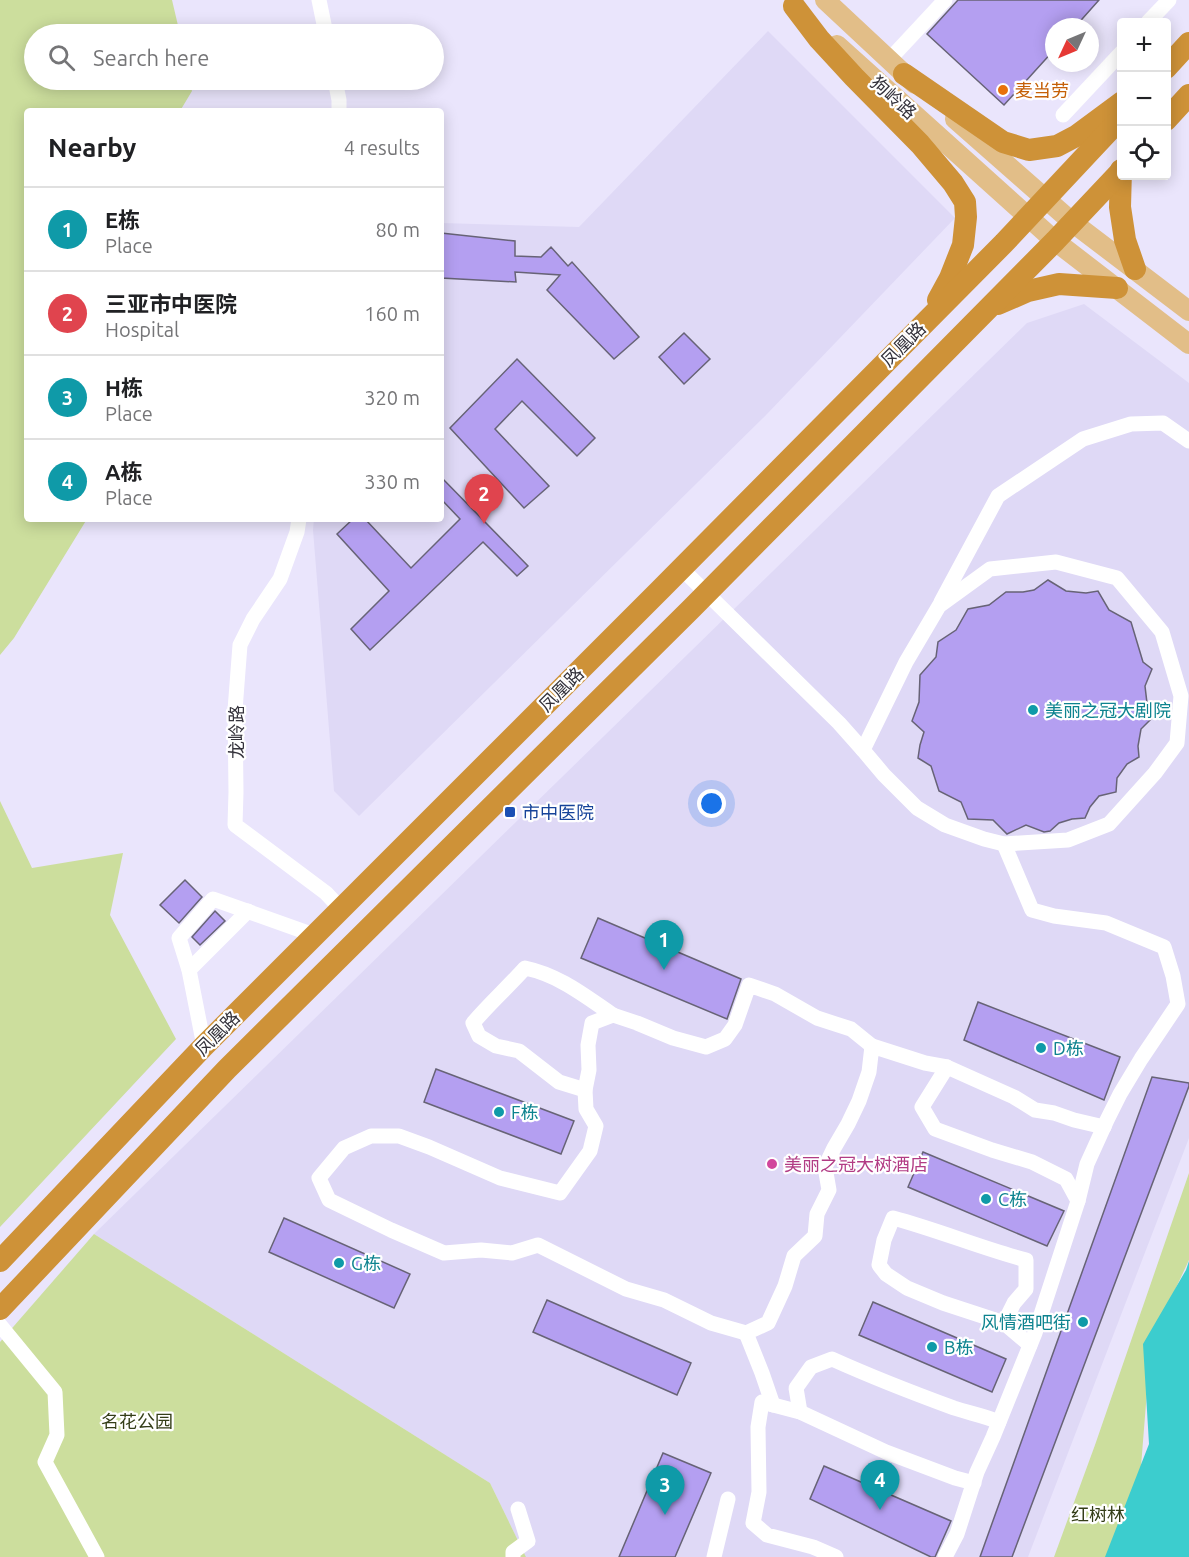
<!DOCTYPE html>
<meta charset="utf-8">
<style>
body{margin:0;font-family:Ubuntu,"Noto Sans SC",sans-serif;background:#f6f6f6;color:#202124}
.controls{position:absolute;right:18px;top:18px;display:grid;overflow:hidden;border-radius:6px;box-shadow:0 3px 15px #0003}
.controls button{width:54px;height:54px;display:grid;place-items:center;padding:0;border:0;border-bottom:2px solid #e0e0e0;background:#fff;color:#202124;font:30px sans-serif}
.compass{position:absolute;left:1045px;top:18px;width:54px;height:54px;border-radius:50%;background:#fff;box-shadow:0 3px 15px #0003;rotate:226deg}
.you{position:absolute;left:712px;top:804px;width:21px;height:21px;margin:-15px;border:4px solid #fff;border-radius:50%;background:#1a73e8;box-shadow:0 0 0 9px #1a73e833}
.badge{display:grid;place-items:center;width:39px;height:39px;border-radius:50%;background:#07896e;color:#fff;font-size:20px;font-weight:700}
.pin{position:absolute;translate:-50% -50px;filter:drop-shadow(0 2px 3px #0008)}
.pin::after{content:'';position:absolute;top:32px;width:21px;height:18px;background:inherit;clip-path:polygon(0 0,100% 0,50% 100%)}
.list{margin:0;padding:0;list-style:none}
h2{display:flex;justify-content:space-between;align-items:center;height:78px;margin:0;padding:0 24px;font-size:26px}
h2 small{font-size:20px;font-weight:400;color:#757577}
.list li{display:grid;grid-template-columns:39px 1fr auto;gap:18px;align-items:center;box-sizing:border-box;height:84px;padding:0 24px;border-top:2px solid #e0e0e0}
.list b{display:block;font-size:22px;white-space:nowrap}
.list p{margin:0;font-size:20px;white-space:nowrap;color:#757577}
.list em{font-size:20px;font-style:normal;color:#757577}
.icon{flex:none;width:33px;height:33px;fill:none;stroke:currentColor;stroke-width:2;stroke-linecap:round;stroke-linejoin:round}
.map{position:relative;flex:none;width:1189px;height:1557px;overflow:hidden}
.search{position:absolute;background:#fff;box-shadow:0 3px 15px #0003;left:24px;top:24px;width:420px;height:66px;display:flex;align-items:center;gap:15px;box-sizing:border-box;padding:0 21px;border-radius:33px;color:#757577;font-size:22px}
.panel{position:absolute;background:#fff;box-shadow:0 3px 15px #0003;left:24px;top:108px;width:420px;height:414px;border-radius:6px}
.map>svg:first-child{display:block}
</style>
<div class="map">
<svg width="1189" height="1557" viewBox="0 0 1189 1557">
<rect width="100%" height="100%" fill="#eae5fc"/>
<!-- built -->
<g fill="#dfd9f6">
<polygon points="768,31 955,218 767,414 359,816 334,791 313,530 314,519 441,519 441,223 579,227"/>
<polygon points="1084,304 1189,383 1189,1138 1028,1557 526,1557 490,1483 94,1234 1027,323"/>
</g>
<!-- green -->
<g fill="#ccde9d">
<polygon points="0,0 172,0 180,34 34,34 34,80 189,80 192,91 180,111 27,111 27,519 87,519 14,638 0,655"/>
<polygon points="0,801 32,868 123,853 110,915 176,1039 0,1227"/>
<polygon points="1189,1173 1189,1260 1151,1341 1140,1479 1111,1557 1054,1557 1095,1445"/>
<polygon points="94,1234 490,1483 526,1557 0,1557 0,1342"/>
</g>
<!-- water -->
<polygon fill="#3ccdce" points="1189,1261 1189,1557 1105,1557 1149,1444 1143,1344 1186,1270"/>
<!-- building -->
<g fill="#b49ff1" stroke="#676376" stroke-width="1.5">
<polygon points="958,0 1099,0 1075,27 1054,27 1054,50 1004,105 927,34"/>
<polygon points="441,233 515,241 515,256 541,257 551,247 568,266 572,262 639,337 614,359 547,290 560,275 515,272 516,282 441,278"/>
<polygon points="684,333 710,359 684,384 659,357"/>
<polygon points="517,359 595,438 577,456 522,401 495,429 549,486 524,508 450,428"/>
<polygon points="441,477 528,566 517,576 483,542 370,650 351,629 389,591 337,534 353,519 365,519 411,568 460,519 441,499"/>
<polygon points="1048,580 1066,591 1086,593 1098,591 1109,610 1131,622 1143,662 1152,669 1145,686 1147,703 1154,716 1141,729 1138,746 1139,757 1127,764 1117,778 1116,792 1099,796 1090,807 1085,818 1072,819 1059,823 1050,831 1044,832 1026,825 1007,834 993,820 968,819 961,802 939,791 931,766 918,758 920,745 924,732 912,721 919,702 920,675 936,657 938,642 956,630 968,609 989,605 1006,592 1023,592 1034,590"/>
<polygon points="185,880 202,897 179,923 160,905"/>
<polygon points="215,911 225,921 200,945 192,937"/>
<polygon points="598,918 741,979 727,1019 581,958"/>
<polygon points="978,1002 1120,1057 1104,1100 964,1040"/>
<polygon points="436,1069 574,1121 561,1154 424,1102"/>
<polygon points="1152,1077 1189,1083 1189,1086 1012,1557 980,1557"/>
<polygon points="923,1152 1064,1211 1047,1246 908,1187"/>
<polygon points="284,1218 410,1274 394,1308 269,1252"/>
<polygon points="547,1300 691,1363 677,1395 533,1332"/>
<polygon points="873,1302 1006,1359 992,1392 859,1335"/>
<polygon points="663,1453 711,1473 675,1557 619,1557"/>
<polygon points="824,1466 951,1521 935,1557 931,1557 810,1499"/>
</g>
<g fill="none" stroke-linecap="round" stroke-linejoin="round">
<!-- minor -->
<g stroke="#fff" stroke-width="15">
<polyline points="319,0 326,34"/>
<polyline points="1148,22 1169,0"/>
<polyline points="889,60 945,0"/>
<polyline points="335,80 339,100 339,111"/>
<polyline points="1063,115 1122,52"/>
<polyline points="299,519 297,532 280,579 253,619 240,645 235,710 236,792 235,825 326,893 341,909"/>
<polygon points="1056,562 1117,578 1162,632 1181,696 1177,743 1155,773 1109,824 1068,840 1004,844 984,839 945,825 917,808 884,775 863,750 906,662 939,606 990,569"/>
<polyline points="681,568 839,723 863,750"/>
<polyline points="941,602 998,496 1083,439 1131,424 1163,423 1189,441"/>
<polyline points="189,970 248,911"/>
<polyline points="204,1046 189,970 179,938 213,899 314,935"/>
<polyline points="947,1067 922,1107 935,1129 992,1150 1032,1162 1066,1179 1078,1201"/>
<path d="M585 1090 559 1082 519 1051 496 1046 479 1036 473 1023C489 1004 508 987 525 968 559 975 585 996 613 1015"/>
<path d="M1004 1323 1014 1303 1026 1289V1260C981 1248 938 1230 893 1218L884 1240 879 1265 886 1274 907 1288 943 1303 1004 1323 1030 1345"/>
<polyline points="0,1325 55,1392 57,1435 45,1462 97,1557"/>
<polyline points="746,1333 711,1323 664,1300 626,1289 538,1245 512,1253 481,1250 444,1253 391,1230 329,1200 319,1178 344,1148 371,1136 399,1136 429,1147 500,1178 560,1193 590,1151 596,1126 586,1109 585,1090 589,1070 588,1045 592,1023 613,1015 637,1023 673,1038 706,1047 725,1039 735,1025 749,985 775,994 817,1018 851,1029 872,1046"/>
<polyline points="773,1405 762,1373 746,1333 768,1323 785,1286 794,1256 815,1236 817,1214 829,1190 825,1167 834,1148 848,1124 859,1101 869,1072 872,1046 925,1063 947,1067 1014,1097 1035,1110 1054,1113 1074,1120 1104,1127"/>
<path d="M800 1412 796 1388 811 1367 832 1359C872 1377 913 1393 954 1408 969 1413 985 1416 999 1422"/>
<polyline points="513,1557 513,1552 528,1541 518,1509"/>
<polyline points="714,1557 728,1499"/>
<polyline points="836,1557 813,1547 767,1535 753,1523 759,1492 758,1427 762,1402 800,1412 886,1452 955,1478 974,1483"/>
<polyline points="945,1557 957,1534 977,1472 993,1437 1035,1333 1078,1201 1087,1164 1107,1120 1120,1094 1141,1059 1178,1004 1173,976 1164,947 1106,923 1054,916 1032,910 1004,844"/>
</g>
<!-- major -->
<g stroke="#e2be88" stroke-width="20">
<polyline points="825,0 915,84"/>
<polyline points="837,45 1055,241 1189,344"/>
<polyline points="955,119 1072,222 1189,311"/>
</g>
<!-- highway -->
<g stroke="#ce9238" stroke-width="22">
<polyline points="794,6 819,39 854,77 920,144 953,183 965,202 966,217 963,245 950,278 938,300"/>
<polyline points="1166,68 1189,43"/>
<polyline points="904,74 1003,142 1029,150 1057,146 1076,136 1122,102"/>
<polyline points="1166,120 1189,95"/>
<polyline points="1121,170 1120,207 1125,240 1135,269"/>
<polyline points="998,304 1028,291 1059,284 1117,288"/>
<polyline points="0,1261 204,1046 660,590 1004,243 1122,117"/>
<polyline points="0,1309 227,1069 692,608 1055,241 1122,170"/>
</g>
</g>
<!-- markers -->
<circle fill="#e8710a" stroke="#fff" stroke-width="2" cx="1003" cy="90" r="6"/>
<g fill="#0f9aa8" stroke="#fff" stroke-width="2">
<circle cx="1033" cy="710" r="6"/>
<circle cx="1041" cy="1048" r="6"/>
<circle cx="499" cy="1112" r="6"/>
<circle cx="986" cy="1199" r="6"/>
<circle cx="339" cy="1263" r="6"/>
<circle cx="1083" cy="1322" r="6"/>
<circle cx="932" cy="1347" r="6"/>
</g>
<rect fill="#1a4fb4" stroke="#fff" stroke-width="2" x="504" y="806" width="12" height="12" rx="3"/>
<circle fill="#d1479c" stroke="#fff" stroke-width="2" cx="772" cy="1164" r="6"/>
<g text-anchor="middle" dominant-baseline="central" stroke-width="4.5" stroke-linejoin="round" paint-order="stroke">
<!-- food labels -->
<g font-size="18" fill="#c56008" stroke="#fff" text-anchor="start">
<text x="1015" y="90">麦当劳</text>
</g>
<!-- street labels -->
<g font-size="18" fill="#34323b" stroke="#fff">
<text transform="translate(894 97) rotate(42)">狗岭路</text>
<text transform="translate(903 344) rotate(-45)">凤凰路</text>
<text transform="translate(561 689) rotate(-45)">凤凰路</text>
<text transform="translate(236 732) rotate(-90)">龙岭路</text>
<text transform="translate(217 1033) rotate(-45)">凤凰路</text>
</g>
<!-- culture labels -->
<g font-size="18" fill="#0d838f" stroke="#fff" text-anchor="start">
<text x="1045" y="710">美丽之冠大剧院</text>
<text x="1053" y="1048">D栋</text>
<text x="511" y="1112">F栋</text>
<text x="998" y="1199">C栋</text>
<text x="351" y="1263">G栋</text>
<text x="1071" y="1322" text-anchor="end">风情酒吧街</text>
<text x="944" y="1347">B栋</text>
</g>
<!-- transit labels -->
<g font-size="18" fill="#164399" stroke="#fff" text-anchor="start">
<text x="522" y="812">市中医院</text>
</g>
<!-- hotel labels -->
<g font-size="18" fill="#b23c85" stroke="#fff" text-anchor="start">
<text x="784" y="1164">美丽之冠大树酒店</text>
</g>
<!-- park labels -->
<g font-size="18" fill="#343e18" stroke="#fff">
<text x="137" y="1421">名花公园</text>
<text x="1098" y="1514">红树林</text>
</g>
</g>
</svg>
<div class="controls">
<button>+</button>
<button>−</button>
<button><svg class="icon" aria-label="locate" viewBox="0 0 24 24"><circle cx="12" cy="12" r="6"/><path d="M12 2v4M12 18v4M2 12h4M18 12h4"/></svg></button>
</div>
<svg class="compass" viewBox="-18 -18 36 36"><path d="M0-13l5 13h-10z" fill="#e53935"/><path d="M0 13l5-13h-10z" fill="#757577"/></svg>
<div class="you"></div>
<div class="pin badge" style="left:664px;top:970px;background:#0f9aa8">1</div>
<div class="pin badge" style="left:484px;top:524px;background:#e0444e">2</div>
<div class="pin badge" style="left:665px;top:1515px;background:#0f9aa8">3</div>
<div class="pin badge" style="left:880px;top:1510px;background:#0f9aa8">4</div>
<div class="search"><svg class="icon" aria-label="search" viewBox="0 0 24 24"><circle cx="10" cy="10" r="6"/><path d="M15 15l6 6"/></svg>Search here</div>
<section class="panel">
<h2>Nearby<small>4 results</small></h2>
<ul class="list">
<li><span class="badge" style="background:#0f9aa8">1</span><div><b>E栋</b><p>Place</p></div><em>80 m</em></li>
<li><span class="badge" style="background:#e0444e">2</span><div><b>三亚市中医院</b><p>Hospital</p></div><em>160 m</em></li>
<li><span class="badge" style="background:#0f9aa8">3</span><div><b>H栋</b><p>Place</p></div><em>320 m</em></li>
<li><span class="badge" style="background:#0f9aa8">4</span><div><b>A栋</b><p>Place</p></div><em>330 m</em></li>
</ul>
</section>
</div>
